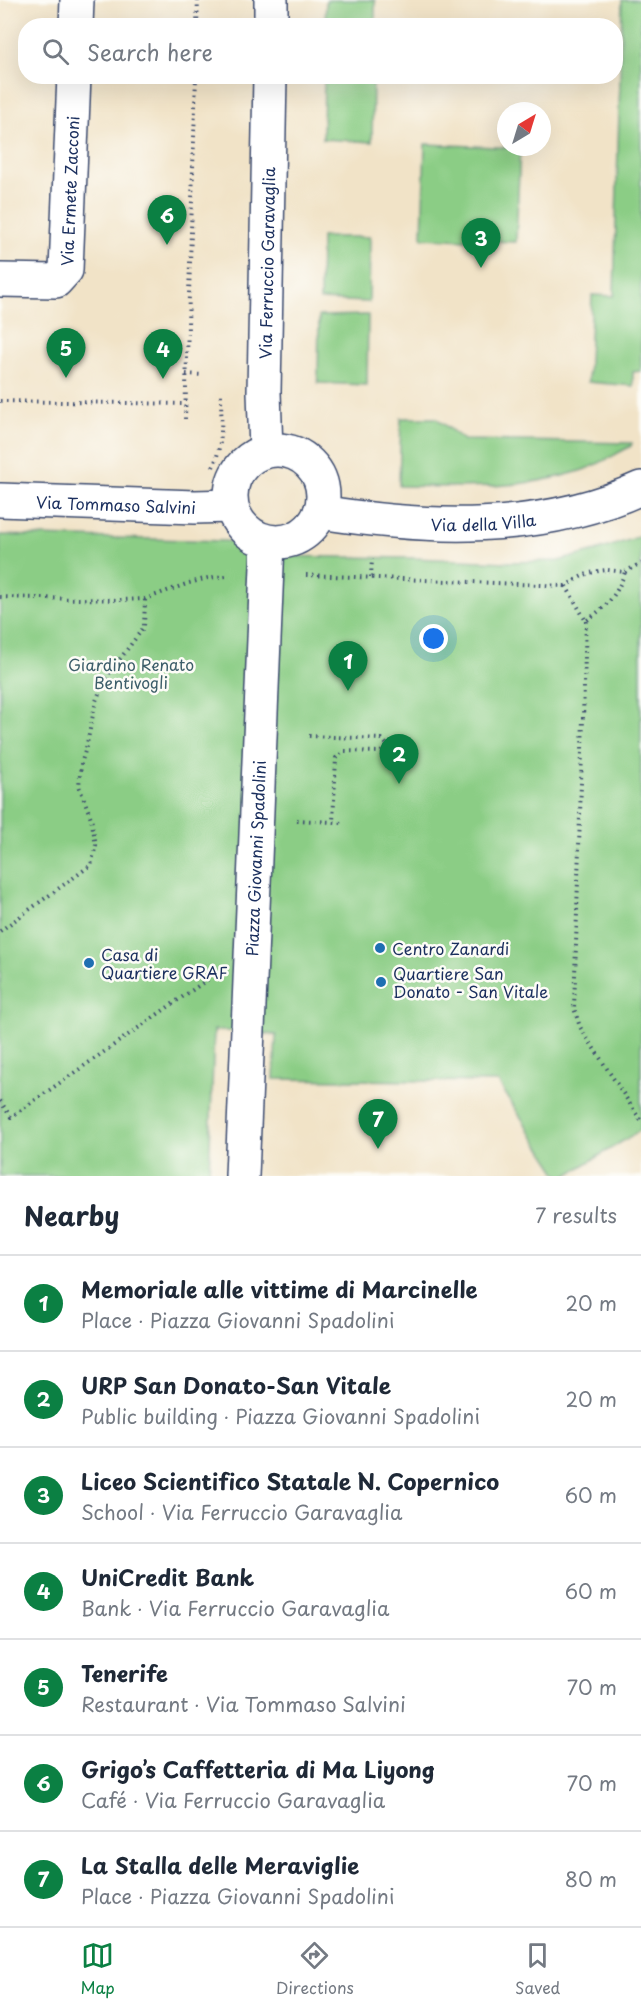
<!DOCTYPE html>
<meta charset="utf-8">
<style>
body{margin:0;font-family:"Playpen Sans",sans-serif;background:#f6f6f7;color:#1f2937}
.compass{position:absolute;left:497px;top:102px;width:54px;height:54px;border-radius:50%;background:#fff;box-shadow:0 6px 24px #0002;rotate:38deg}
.you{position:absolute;left:434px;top:639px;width:21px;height:21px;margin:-15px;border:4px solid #fff;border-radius:50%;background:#1a73e8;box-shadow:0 0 0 9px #1a73e833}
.badge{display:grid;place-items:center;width:39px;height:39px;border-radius:50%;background:#0b8043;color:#fff;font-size:20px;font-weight:700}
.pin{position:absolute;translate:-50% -50px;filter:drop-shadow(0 2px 3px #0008)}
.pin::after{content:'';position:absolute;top:32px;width:21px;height:18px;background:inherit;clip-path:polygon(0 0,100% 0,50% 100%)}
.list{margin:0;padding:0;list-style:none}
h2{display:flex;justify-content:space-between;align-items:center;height:78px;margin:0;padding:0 24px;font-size:26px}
h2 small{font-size:20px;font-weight:400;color:#747a83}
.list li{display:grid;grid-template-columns:39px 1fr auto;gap:18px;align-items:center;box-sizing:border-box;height:96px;padding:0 24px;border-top:2px solid #e0e1e3}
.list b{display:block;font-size:22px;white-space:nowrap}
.list p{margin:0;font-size:20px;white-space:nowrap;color:#747a83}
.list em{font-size:20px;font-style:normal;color:#747a83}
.icon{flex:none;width:33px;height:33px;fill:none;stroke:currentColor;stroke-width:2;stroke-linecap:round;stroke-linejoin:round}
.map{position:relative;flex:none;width:641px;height:1176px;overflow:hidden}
.search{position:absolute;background:#fff;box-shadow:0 6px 24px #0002;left:18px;right:18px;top:18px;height:66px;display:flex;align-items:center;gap:15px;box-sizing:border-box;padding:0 21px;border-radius:24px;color:#747a83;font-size:22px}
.sheet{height:750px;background:#fff}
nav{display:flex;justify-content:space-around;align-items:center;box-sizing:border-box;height:84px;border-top:2px solid #e0e1e3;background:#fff;font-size:16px;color:#747a83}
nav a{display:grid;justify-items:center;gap:3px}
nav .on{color:#0b8043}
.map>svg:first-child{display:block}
</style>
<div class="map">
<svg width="641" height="1176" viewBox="0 0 641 1176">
<rect width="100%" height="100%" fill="#fdfcf7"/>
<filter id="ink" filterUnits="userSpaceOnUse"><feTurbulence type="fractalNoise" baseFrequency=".0167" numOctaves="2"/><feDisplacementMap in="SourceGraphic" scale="12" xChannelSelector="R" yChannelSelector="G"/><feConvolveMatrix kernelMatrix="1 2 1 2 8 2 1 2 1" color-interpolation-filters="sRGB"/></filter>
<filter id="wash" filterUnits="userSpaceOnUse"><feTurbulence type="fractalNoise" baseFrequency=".008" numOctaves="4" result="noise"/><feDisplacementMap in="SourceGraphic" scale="24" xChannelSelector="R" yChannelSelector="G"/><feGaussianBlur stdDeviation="1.35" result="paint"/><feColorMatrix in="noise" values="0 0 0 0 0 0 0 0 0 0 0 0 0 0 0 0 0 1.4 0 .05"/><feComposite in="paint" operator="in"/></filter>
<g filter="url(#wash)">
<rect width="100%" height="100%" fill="#f1e3c7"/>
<!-- green -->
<g fill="#8bcd85" stroke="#537e72" stroke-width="1.5">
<polygon points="326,0 375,0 375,25 325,25"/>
<polygon points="622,0 641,0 641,371 633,372 633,386 588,382 592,295 614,296"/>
<polygon points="324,77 373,79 372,142 323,139"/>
<polygon points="425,144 520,148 516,242 422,238"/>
<polygon points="321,237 370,237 369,302 320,300"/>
<polygon points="368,315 367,385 318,383 319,316"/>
<path d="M401 418H436L464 440 632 443 631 446C614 455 596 467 577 472 519 490 459 487 399 486Z"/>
<polygon points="0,535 226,541 233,542 250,554 267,556 412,558 506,562 558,561 596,551 641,536 641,1130 566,1176 559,1176 498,1082 274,1079 276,1035 214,1030 209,1176 0,1176"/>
</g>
</g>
<g filter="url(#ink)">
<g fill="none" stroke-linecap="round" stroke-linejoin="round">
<!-- minor casing -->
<g stroke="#3b4a6e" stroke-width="36">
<g id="minor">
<polyline points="76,26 77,0"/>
<polyline points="271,26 271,0"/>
<path id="s1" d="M0 280 56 281 66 270 74 76"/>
<circle cx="277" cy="496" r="46"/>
<path id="s2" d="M266 451 264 392 270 76"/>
<path id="s3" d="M0 500 195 507 231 506"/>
<path id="s4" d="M320 512C427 529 540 534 641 488"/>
<path id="s5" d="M242 1176 268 542"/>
</g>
</g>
<!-- path -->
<g stroke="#3b4a6e" stroke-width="4" stroke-dasharray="1.5 4.5" stroke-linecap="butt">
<polyline points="197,26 198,0"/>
<polyline points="186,374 202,375"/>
<polyline points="0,401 186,404"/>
<polyline points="185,419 196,76"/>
<path d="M213 467C224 442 221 419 221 392"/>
<path d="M608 570 625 572C616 597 607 606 586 621L566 586C580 576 591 571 608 570Z"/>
<polyline points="625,572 641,563"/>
<polyline points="306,575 566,586"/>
<polyline points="371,577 372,559"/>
<polyline points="0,597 120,600 145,599 189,583 208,578 226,576"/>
<polyline points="586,621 574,1008 580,1027 641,1121"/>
<polyline points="309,736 382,739 388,746 381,752 344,751 336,758 333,822 342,823"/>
<polyline points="297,820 333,822"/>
<polyline points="0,931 91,865 96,845 91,818 79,786 81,764 86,748 96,701 105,679 144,627 145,599"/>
<polyline points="0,1101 11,1117 211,977"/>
</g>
<!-- minor -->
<use href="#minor" stroke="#fff" stroke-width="33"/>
</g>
</g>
<!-- markers -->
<g fill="#1f6fb2" stroke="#fdfcf7" stroke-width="2">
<circle cx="380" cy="948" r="6"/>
<circle cx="89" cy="963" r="6"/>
<circle cx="381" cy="982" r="6"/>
</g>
<g text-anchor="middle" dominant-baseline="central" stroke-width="5" stroke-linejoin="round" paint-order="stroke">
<!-- street labels -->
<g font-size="16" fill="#1b2f5e" stroke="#fdfcf7">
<text stroke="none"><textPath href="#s1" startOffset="150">Via Ermete Zacconi</textPath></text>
<text stroke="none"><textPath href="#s2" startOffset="188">Via Ferruccio Garavaglia</textPath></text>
<text stroke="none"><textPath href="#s3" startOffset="116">Via Tommaso Salvini</textPath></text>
<text stroke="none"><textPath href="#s4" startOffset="164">Via della Villa</textPath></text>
<text stroke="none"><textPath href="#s5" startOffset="318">Piazza Giovanni Spadolini</textPath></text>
</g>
<!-- park labels -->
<g font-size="16" fill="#3d5e6a" stroke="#fdfcf7">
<text x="131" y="664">Giardino Renato<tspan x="131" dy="18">Bentivogli</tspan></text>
</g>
<!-- poi labels -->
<g font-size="16" fill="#1b2f5e" stroke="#fdfcf7" text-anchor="start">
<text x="392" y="948">Centro Zanardi</text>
<text x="101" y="954">Casa di<tspan x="101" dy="18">Quartiere GRAF</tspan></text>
<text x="393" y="973">Quartiere San<tspan x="393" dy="18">Donato - San Vitale</tspan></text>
</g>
</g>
</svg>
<svg class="compass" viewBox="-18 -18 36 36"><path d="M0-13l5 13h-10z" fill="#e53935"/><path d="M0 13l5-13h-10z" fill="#747a83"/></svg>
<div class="you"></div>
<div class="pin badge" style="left:348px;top:691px">1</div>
<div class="pin badge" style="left:399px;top:784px">2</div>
<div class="pin badge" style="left:481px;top:268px">3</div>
<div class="pin badge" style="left:163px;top:379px">4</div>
<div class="pin badge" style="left:66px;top:378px">5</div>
<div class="pin badge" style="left:167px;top:245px">6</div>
<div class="pin badge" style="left:378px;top:1149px">7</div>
<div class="search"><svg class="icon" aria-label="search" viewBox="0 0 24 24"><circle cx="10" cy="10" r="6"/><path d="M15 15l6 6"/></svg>Search here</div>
</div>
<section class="sheet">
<h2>Nearby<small>7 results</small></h2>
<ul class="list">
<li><span class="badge">1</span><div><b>Memoriale alle vittime di Marcinelle</b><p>Place · Piazza Giovanni Spadolini</p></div><em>20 m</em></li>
<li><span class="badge">2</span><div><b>URP San Donato-San Vitale</b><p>Public building · Piazza Giovanni Spadolini</p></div><em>20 m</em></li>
<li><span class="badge">3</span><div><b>Liceo Scientifico Statale N. Copernico</b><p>School · Via Ferruccio Garavaglia</p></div><em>60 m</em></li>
<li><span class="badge">4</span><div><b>UniCredit Bank</b><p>Bank · Via Ferruccio Garavaglia</p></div><em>60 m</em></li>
<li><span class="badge">5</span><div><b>Tenerife</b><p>Restaurant · Via Tommaso Salvini</p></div><em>70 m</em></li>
<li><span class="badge">6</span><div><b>Grigo’s Caffetteria di Ma Liyong</b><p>Café · Via Ferruccio Garavaglia</p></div><em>70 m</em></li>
<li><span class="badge">7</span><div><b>La Stalla delle Meraviglie</b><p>Place · Piazza Giovanni Spadolini</p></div><em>80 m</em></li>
</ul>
</section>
<nav>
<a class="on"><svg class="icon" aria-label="map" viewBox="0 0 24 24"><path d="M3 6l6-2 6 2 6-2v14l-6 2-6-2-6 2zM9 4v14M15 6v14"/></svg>Map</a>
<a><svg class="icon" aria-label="directions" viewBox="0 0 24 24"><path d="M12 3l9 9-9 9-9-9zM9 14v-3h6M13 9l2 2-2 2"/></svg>Directions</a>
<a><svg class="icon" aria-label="saved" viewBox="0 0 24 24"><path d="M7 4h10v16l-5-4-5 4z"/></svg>Saved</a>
</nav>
